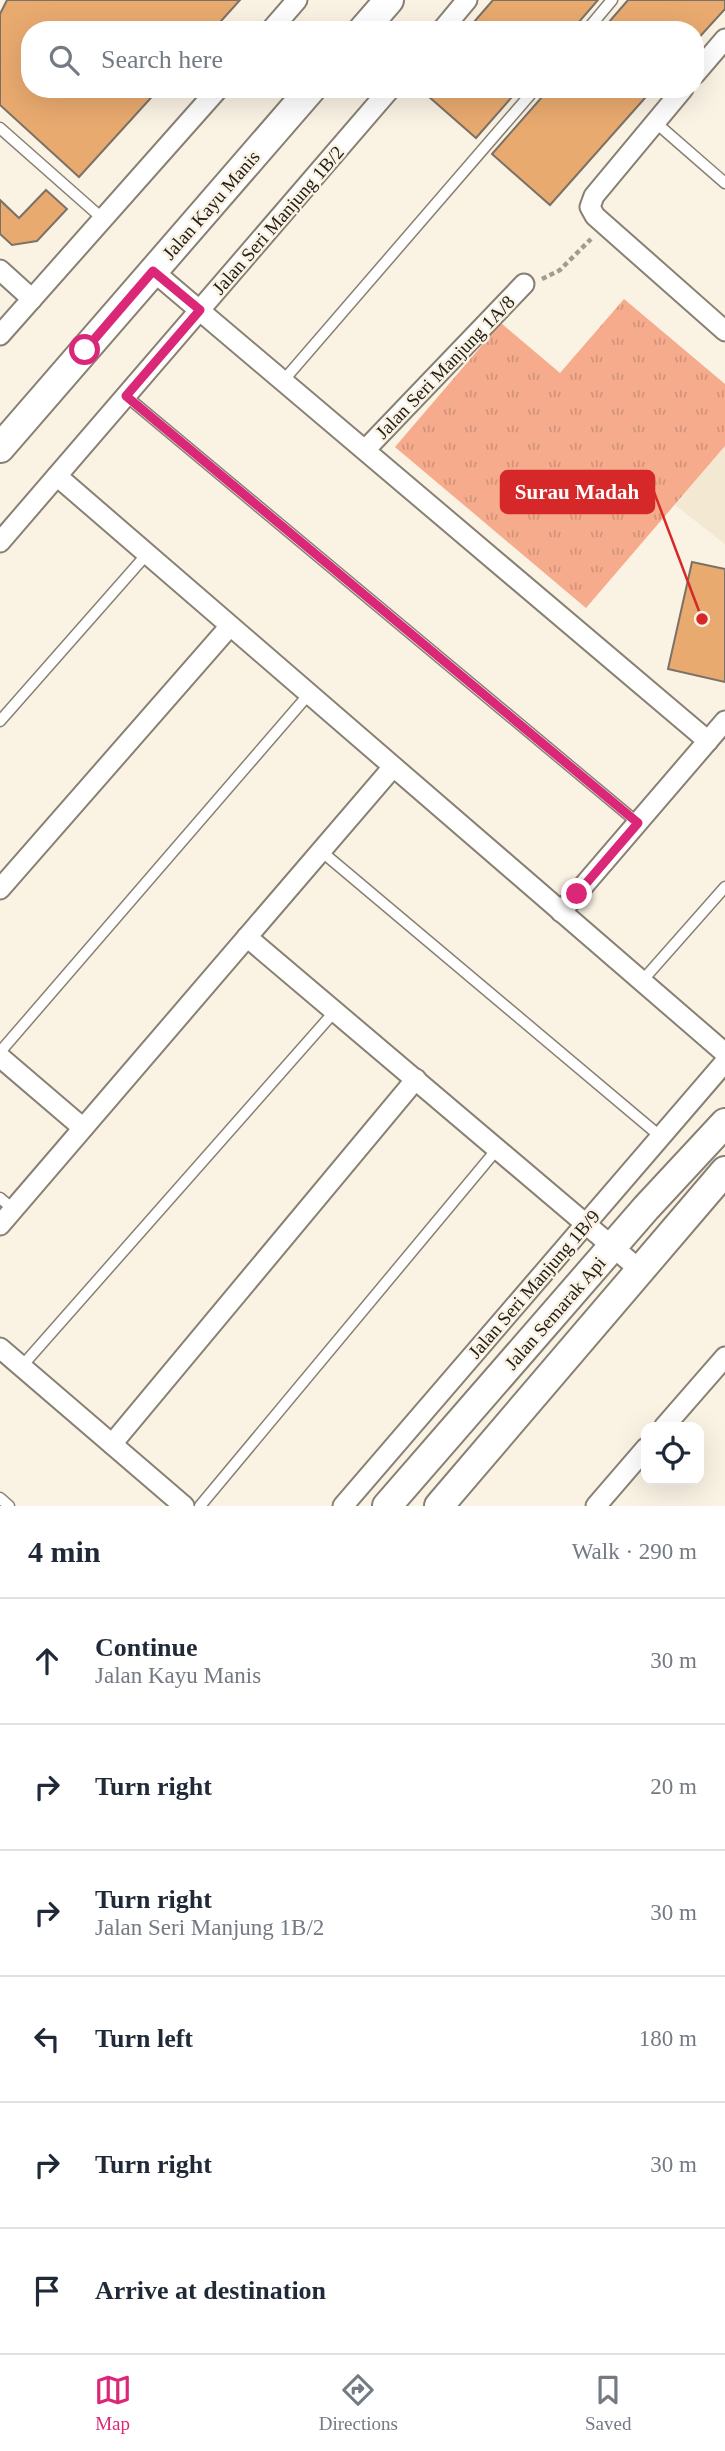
<!DOCTYPE html>
<meta charset="utf-8">
<style>
body{margin:0;font-family:Georgia,serif;background:#f2f2f3;color:#1f2937}
.controls{position:absolute;right:21px;bottom:21px;display:grid;overflow:hidden;border-radius:14px;box-shadow:0 7px 28px #0002}
.controls button{width:63px;height:63px;display:grid;place-items:center;padding:0;border:0;border-bottom:2px solid #e0e1e3;background:#fff;color:#1f2937;font:35px sans-serif}
.stop{position:absolute;width:21px;height:21px;margin:-16px;border:5px solid #db2777;border-radius:50%;background:#fff}
.stop.end{background:#db2777;border-color:#fff;box-shadow:0 2px 7px #0008}
.list{margin:0;padding:0;list-style:none}
h2{display:flex;justify-content:space-between;align-items:center;height:91px;margin:0;padding:0 28px;font-size:30px}
h2 small{font-size:23px;font-weight:400;color:#747a83}
.list li{display:grid;grid-template-columns:46px 1fr auto;gap:21px;align-items:center;box-sizing:border-box;height:126px;padding:0 28px;border-top:2px solid #e0e1e3}
.list b{display:block;font-size:26px;white-space:nowrap}
.list p{margin:0;font-size:23px;white-space:nowrap;color:#747a83}
.list em{font-size:23px;font-style:normal;color:#747a83}
.icon{flex:none;width:38px;height:38px;fill:none;stroke:currentColor;stroke-width:2;stroke-linecap:round;stroke-linejoin:round}
.map{position:relative;flex:none;width:725px;height:1506px;overflow:hidden}
.search{position:absolute;background:#fff;box-shadow:0 7px 28px #0002;left:21px;right:21px;top:21px;height:77px;display:flex;align-items:center;gap:18px;box-sizing:border-box;padding:0 24px;border-radius:28px;color:#747a83;font-size:26px}
.sheet{height:847px;background:#fff}
nav{display:flex;justify-content:space-around;align-items:center;box-sizing:border-box;height:98px;border-top:2px solid #e0e1e3;background:#fff;font-size:19px;color:#747a83}
nav a{display:grid;justify-items:center;gap:4px}
nav .on{color:#db2777}
.map>svg:first-child{display:block}
</style>
<div class="map">
<svg width="725" height="1506" viewBox="0 0 725 1506">
<defs>
<pattern id="park-tufts" width="24" height="20" patternUnits="userSpaceOnUse" patternTransform="scale(1.75)"><rect width="24" height="20" fill="#f6ab8d"/><path d="M3 7l-1-3M5 7V3M7 7l1-3M15 17l-1-3M17 17v-4M19 17l1-3" fill="none" stroke="#d39379"/></pattern>
</defs>
<rect width="100%" height="100%" fill="#faf2e3"/>
<!-- built -->
<polygon fill="#f3e8d1" points="725,446 725,544 675,505"/>
<!-- park -->
<polygon fill="url(#park-tufts)" points="624,299 725,384 725,446 586,608 395,447 501,323 560,373"/>
<!-- building -->
<g fill="#e9aa6f" stroke="#7c7166" stroke-width="2">
<polygon points="7,0 240,0 213,30 30,30 30,89 159,89 79,177 0,105 0,14"/>
<polygon points="493,0 598,0 572,30 467,30"/>
<polygon points="628,0 725,0 725,9 695,42 695,30 602,30"/>
<polygon points="420,89 519,89 476,138"/>
<polygon points="549,89 653,89 550,205 492,154"/>
<polygon points="46,190 67,209 37,241 12,245 0,234 0,200 19,218"/>
<polygon points="692,562 725,569 725,682 668,669"/>
</g>
<g fill="none" stroke-linecap="round" stroke-linejoin="round">
<!-- lane casing -->
<g stroke="#888173" stroke-width="13">
<g id="lane">
<polyline points="587,30 612,0"/>
<polyline points="655,122 725,183"/>
<polyline points="0,128 103,219"/>
<polyline points="283,381 535,89"/>
<polyline points="126,396 638,823"/>
<polyline points="0,721 147,554"/>
<polyline points="321,851 661,1137"/>
<polyline points="642,981 725,887"/>
<polyline points="0,1052 309,694"/>
<polyline points="0,1198 13,1209"/>
<polyline points="22,1366 335,1011"/>
<polyline points="0,1498 9,1506"/>
<polyline points="200,1506 498,1148"/>
</g>
</g>
<!-- street casing -->
<g stroke="#888173" stroke-width="23">
<g id="street">
<polyline points="271,30 297,0"/>
<polyline points="442,30 467,0"/>
<polyline points="695,74 725,39"/>
<polyline points="683,89 594,196 590,207 595,216 725,331"/>
<polyline points="0,270 32,299"/>
<polyline points="153,271 708,741"/>
<polyline points="0,335 218,89"/>
<polyline points="365,450 524,284"/>
<polyline points="57,476 725,1053"/>
<polyline points="0,542 390,89"/>
<polyline points="0,889 230,626"/>
<polyline points="561,912 725,721"/>
<polyline points="247,937 640,1270"/>
<polyline points="0,1057 83,1128"/>
<polyline points="0,1225 393,767"/>
<polyline points="0,1348 184,1506"/>
<polyline points="664,1427 725,1357"/>
<polyline points="112,1444 416,1079"/>
<polyline points="343,1506 725,1062"/>
<polyline points="596,1506 646,1448"/>
</g>
</g>
<!-- secondary casing -->
<g stroke="#888173" stroke-width="32">
<g id="secondary">
<polyline points="363,30 389,0"/>
<polyline points="0,448 311,89"/>
<polyline points="387,1506 646,1208 725,1123"/>
<polyline points="439,1506 725,1171"/>
</g>
</g>
<!-- path -->
<polyline stroke="#a19b90" stroke-width="4.5" stroke-dasharray="5 3.5" stroke-linecap="butt" points="542,279 560,270 591,239"/>
<!-- lane -->
<use href="#lane" stroke="#fff" stroke-width="10"/>
<!-- street -->
<use href="#street" stroke="#fff" stroke-width="19"/>
<!-- secondary -->
<use href="#secondary" stroke="#fff" stroke-width="28"/>
</g>
<g fill="none" stroke-linecap="round" stroke-linejoin="round">
<!-- route -->
<polyline stroke="#db2777" stroke-width="9" points="85,350 153,271 200,310 126,396 638,823 577,894"/>
</g>
<g text-anchor="middle" dominant-baseline="central" stroke-width="5" stroke-linejoin="round" paint-order="stroke">
<!-- street labels -->
<g font-size="19" fill="#201d18" stroke="#faf2e3">
<text transform="translate(211 205) rotate(-49)">Jalan Kayu Manis</text>
<text transform="translate(278 220) rotate(-49)">Jalan Seri Manjung 1B/2</text>
<text transform="translate(445 367) rotate(-46)">Jalan Seri Manjung 1A/8</text>
<text transform="translate(534 1284) rotate(-49)">Jalan Seri Manjung 1B/9</text>
<text transform="translate(555 1313) rotate(-49)">Jalan Semarak Api</text>
</g>
</g>
<!-- callouts -->
<path fill="none" stroke="#d62828" stroke-width="2.5" d="M702 619L654 492"/>
<circle fill="#d62828" stroke="#faf2e3" stroke-width="2.5" cx="702" cy="619" r="7"/>
<rect fill="#d62828" stroke="#d62828" stroke-width="2.5" x="501" y="471" width="153" height="42" rx="7"/>
<g font-size="21" text-anchor="middle" font-weight="bold" fill="#fff">
<text x="577" y="499">Surau Madah</text>
</g>
</svg>
<div class="controls">
<button><svg class="icon" aria-label="locate" viewBox="0 0 24 24"><circle cx="12" cy="12" r="6"/><path d="M12 2v4M12 18v4M2 12h4M18 12h4"/></svg></button>
</div>
<div class="stop" style="left:85px;top:350px"></div>
<div class="stop end" style="left:577px;top:894px"></div>
<div class="search"><svg class="icon" aria-label="search" viewBox="0 0 24 24"><circle cx="10" cy="10" r="6"/><path d="M15 15l6 6"/></svg>Search here</div>
</div>
<section class="sheet">
<h2>4 min<small>Walk · 290 m</small></h2>
<ul class="list">
<li><svg class="icon" aria-label="ahead" viewBox="0 0 24 24"><path d="M12 20V5M6 11l6-6 6 6"/></svg><div><b>Continue</b><p>Jalan Kayu Manis</p></div><em>30 m</em></li>
<li><svg class="icon" aria-label="right" viewBox="0 0 24 24"><path d="M7 20v-9h11M14 6l5 5-5 5"/></svg><div><b>Turn right</b></div><em>20 m</em></li>
<li><svg class="icon" aria-label="right" viewBox="0 0 24 24"><path d="M7 20v-9h11M14 6l5 5-5 5"/></svg><div><b>Turn right</b><p>Jalan Seri Manjung 1B/2</p></div><em>30 m</em></li>
<li><svg class="icon" aria-label="left" viewBox="0 0 24 24"><path d="M17 20v-9H6M10 6l-5 5 5 5"/></svg><div><b>Turn left</b></div><em>180 m</em></li>
<li><svg class="icon" aria-label="right" viewBox="0 0 24 24"><path d="M7 20v-9h11M14 6l5 5-5 5"/></svg><div><b>Turn right</b></div><em>30 m</em></li>
<li><svg class="icon" aria-label="arrive" viewBox="0 0 24 24"><path d="M6 21V4h12l-3 4 3 4H6"/></svg><div><b>Arrive at destination</b></div></li>
</ul>
</section>
<nav>
<a class="on"><svg class="icon" aria-label="map" viewBox="0 0 24 24"><path d="M3 6l6-2 6 2 6-2v14l-6 2-6-2-6 2zM9 4v14M15 6v14"/></svg>Map</a>
<a><svg class="icon" aria-label="directions" viewBox="0 0 24 24"><path d="M12 3l9 9-9 9-9-9zM9 14v-3h6M13 9l2 2-2 2"/></svg>Directions</a>
<a><svg class="icon" aria-label="saved" viewBox="0 0 24 24"><path d="M7 4h10v16l-5-4-5 4z"/></svg>Saved</a>
</nav>
